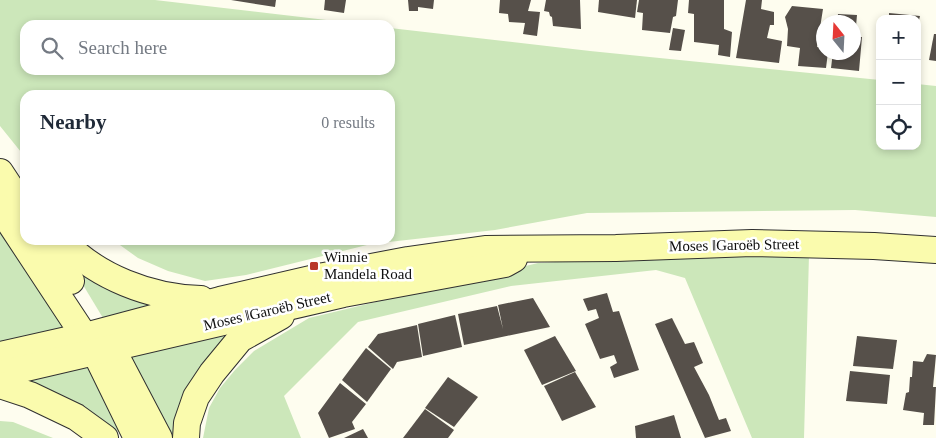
<!DOCTYPE html>
<meta charset="utf-8">
<style>
body{margin:0;font-family:Georgia,serif;background:#f2f2f3;color:#1f2937}
.controls{position:absolute;right:15px;top:15px;display:grid;overflow:hidden;border-radius:10px;box-shadow:0 2px 8px #0003}
.controls button{width:45px;height:45px;display:grid;place-items:center;padding:0;border:0;border-bottom:1px solid #e0e1e3;background:#fff;color:#1f2937;font:25px sans-serif}
.compass{position:absolute;left:816px;top:15px;width:45px;height:45px;border-radius:50%;background:#fff;box-shadow:0 2px 8px #0003;rotate:342deg}
.list{margin:0;padding:0;list-style:none}
h2{display:flex;justify-content:space-between;align-items:center;height:65px;margin:0;padding:0 20px;font-size:21px}
h2 small{font-size:16px;font-weight:400;color:#747a83}
.icon{flex:none;width:28px;height:28px;fill:none;stroke:currentColor;stroke-width:2;stroke-linecap:round;stroke-linejoin:round}
.map{position:relative;flex:none;width:936px;height:438px;overflow:hidden}
.search{position:absolute;background:#fff;box-shadow:0 2px 8px #0003;left:20px;top:20px;width:375px;height:55px;display:flex;align-items:center;gap:12px;box-sizing:border-box;padding:0 18px;border-radius:15px;color:#747a83;font-size:19px}
.panel{position:absolute;background:#fff;box-shadow:0 2px 8px #0003;left:20px;top:90px;width:375px;height:155px;border-radius:15px}
.map>svg:first-child{display:block}
</style>
<div class="map">
<svg width="936" height="438" viewBox="0 0 936 438">
<rect width="100%" height="100%" fill="#fefdef"/>
<!-- green -->
<g fill="#cce7ba">
<polygon points="0,0 155,0 369,25 25,25 25,70 390,70 390,28 590,51 880,80 880,146 917,146 917,84 936,86 936,217 855,210 587,213 495,230 371,244 246,275 205,281 168,271 138,258 113,240 390,240 390,95 25,95 25,157 0,126"/>
<polygon points="0,220 67,329 0,346"/>
<polygon points="683,255 809,255 804,438 752,438 685,278 656,270 511,286 358,322 284,396 301,438 203,438 209,408 220,388 235,370 254,351 309,318 538,263"/>
<polygon points="68,260 160,306 106,323"/>
<polygon points="237,326 213,351 200,369 175,438 168,438 125,354"/>
<polygon points="86,364 127,438 113,428 12,379"/>
<polygon points="0,421 13,422 53,438 0,438"/>
</g>
<!-- building -->
<g fill="#56504a">
<polygon points="231,0 276,0 275,7"/>
<polygon points="325,0 346,0 344,13 324,10"/>
<polygon points="408,0 434,0 433,9 418,7 418,11 409,11"/>
<polygon points="500,0 531,0 528,11 540,12 537,36 523,34 525,23 509,22 508,14 499,13"/>
<polygon points="546,0 580,0 581,29 553,26 552,17 550,16 549,12 544,11"/>
<polygon points="599,0 637,0 635,18 598,12"/>
<polygon points="639,0 678,0 676,16 673,17 670,33 642,30 643,13 637,12"/>
<polygon points="689,0 724,0 724,29 732,32 730,57 718,55 719,45 694,42 694,14 688,13"/>
<polygon points="746,0 762,0 761,9 774,12 774,25 770,25 767,38 782,41 779,63 736,58"/>
<polygon points="792,6 823,9 817,47 824,48 824,52 828,52 826,68 798,66 800,48 787,46 788,29 785,17"/>
<polygon points="889,13 920,16 918,24 917,19 889,19"/>
<polygon points="838,14 857,15 855,37 862,37 859,71 831,68 833,52 854,52 854,22 837,22"/>
<polygon points="673,28 685,30 681,51 669,50"/>
<polygon points="934,34 936,34 936,61 929,60"/>
<polygon points="607,293 613,312 619,311 639,370 614,378 610,367 617,363 614,355 600,359 585,324 599,318 596,309 588,311 583,299"/>
<polygon points="533,298 550,327 464,345 458,314 497,306 503,329 498,305"/>
<polygon points="455,315 462,347 423,356 418,324"/>
<polygon points="672,318 685,344 694,342 703,363 694,367 709,395 719,420 726,418 731,431 705,438 655,324"/>
<polygon points="417,325 422,357 397,362 393,369 368,347 378,334"/>
<polygon points="555,336 576,371 542,385 524,350"/>
<polygon points="857,336 897,340 893,369 853,366"/>
<polygon points="366,348 391,369 367,402 342,380"/>
<polygon points="927,354 936,355 933,387 936,387 934,425 923,425 924,413 903,410 906,393 909,392 910,377 912,377 913,361 923,362"/>
<polygon points="850,371 890,375 887,404 846,401"/>
<polygon points="575,372 596,407 562,421 544,386"/>
<polygon points="448,377 478,397 454,427 425,408"/>
<polygon points="340,383 366,404 352,422 355,429 329,438 318,413"/>
<polygon points="425,409 454,430 448,438 403,438"/>
<polygon points="674,415 681,438 636,438 635,426"/>
<polygon points="363,429 368,438 344,438"/>
</g>
<g fill="none" stroke-linecap="round" stroke-linejoin="round">
<!-- secondary casing -->
<g stroke="#303030" stroke-width="28">
<g id="secondary">
<polyline points="0,172 25,210"/>
<polyline points="0,208 95,352 137,438"/>
<polyline points="44,240 71,281"/>
<path d="M62 240C96 277 151 298 201 299"/>
<polyline points="0,355 85,336 220,300 324,276 408,260 485,249 616,248 752,243 874,246 936,250"/>
<polyline points="118,360 159,438"/>
<polyline points="0,374 343,294 505,264 514,259"/>
<polyline points="0,385 30,395 76,417 105,438"/>
<polyline points="186,438 187,423 196,397 212,373 240,339 281,316"/>
</g>
</g>
<!-- secondary -->
<use href="#secondary" stroke="#fafbad" stroke-width="26"/>
</g>
<!-- markers -->
<rect fill="#b8372c" stroke="#fff" stroke-width="2" x="309" y="261" width="10" height="10" rx="2.5"/>
<g text-anchor="middle" dominant-baseline="central" stroke-width="5" stroke-linejoin="round" paint-order="stroke">
<!-- street labels -->
<g font-size="15" fill="#0e0e0e" stroke="#fff">
<text transform="translate(734 245) rotate(-1)">Moses ǁGaroëb Street</text>
<text transform="translate(267 311) rotate(-13)">Moses ǁGaroëb Street</text>
</g>
<!-- poi labels -->
<g font-size="15" fill="#0e0e0e" stroke="#fff" text-anchor="start">
<text x="324" y="257">Winnie<tspan x="324" dy="17">Mandela Road</tspan></text>
</g>
</g>
</svg>
<div class="controls">
<button>+</button>
<button>−</button>
<button><svg class="icon" aria-label="locate" viewBox="0 0 24 24"><circle cx="12" cy="12" r="6"/><path d="M12 2v4M12 18v4M2 12h4M18 12h4"/></svg></button>
</div>
<svg class="compass" viewBox="-18 -18 36 36"><path d="M0-13l5 13h-10z" fill="#e53935"/><path d="M0 13l5-13h-10z" fill="#747a83"/></svg>
<div class="search"><svg class="icon" aria-label="search" viewBox="0 0 24 24"><circle cx="10" cy="10" r="6"/><path d="M15 15l6 6"/></svg>Search here</div>
<section class="panel">
<h2>Nearby<small>0 results</small></h2>
<ul class="list">
</ul>
</section>
</div>
